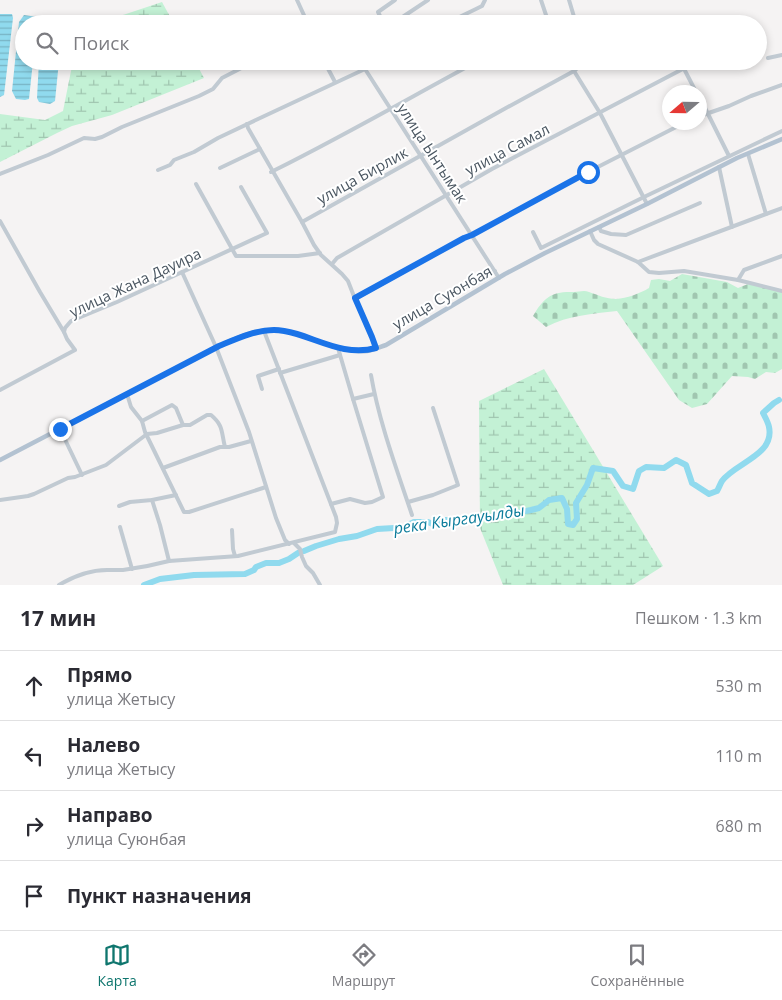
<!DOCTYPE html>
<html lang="ru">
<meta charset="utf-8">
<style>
body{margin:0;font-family:"Open Sans",sans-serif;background:#f7f7f7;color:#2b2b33}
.compass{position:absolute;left:662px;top:85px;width:45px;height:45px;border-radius:50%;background:#fff;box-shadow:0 2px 8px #0003;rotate:250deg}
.stop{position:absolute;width:15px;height:15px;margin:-11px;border:4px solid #1a73e8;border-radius:50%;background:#fff}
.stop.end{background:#1a73e8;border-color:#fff;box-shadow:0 1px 5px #0008}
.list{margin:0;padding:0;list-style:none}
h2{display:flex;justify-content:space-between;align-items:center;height:65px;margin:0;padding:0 20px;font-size:21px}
h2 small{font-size:16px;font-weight:400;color:#7c7c81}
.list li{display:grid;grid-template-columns:32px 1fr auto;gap:15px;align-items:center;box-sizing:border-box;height:70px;padding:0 20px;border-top:1px solid #e1e1e2}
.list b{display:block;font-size:19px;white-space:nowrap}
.list p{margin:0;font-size:16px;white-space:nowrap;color:#7c7c81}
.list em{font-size:16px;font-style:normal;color:#7c7c81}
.icon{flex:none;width:28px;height:28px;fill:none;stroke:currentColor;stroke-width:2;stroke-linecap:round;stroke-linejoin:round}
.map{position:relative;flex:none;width:782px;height:585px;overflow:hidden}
.search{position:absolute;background:#fff;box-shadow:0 2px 8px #0003;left:15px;right:15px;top:15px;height:55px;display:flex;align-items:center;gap:12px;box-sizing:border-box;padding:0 18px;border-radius:28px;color:#7c7c81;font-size:19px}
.sheet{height:345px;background:#fff}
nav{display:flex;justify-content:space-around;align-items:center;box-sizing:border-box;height:70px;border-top:1px solid #e1e1e2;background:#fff;font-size:14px;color:#7c7c81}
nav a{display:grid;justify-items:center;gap:2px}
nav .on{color:#0f766e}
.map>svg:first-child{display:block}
</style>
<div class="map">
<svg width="782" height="585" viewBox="0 0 782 585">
<defs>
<pattern id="wetland-marsh" width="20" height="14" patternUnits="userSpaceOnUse" patternTransform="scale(1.25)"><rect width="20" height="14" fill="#c3f1d5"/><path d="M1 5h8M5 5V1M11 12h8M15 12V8" fill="none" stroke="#a0c6b0"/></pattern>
<pattern id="cemetery-stones" width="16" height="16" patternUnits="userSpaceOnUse" patternTransform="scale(1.25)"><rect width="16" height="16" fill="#c3f1d5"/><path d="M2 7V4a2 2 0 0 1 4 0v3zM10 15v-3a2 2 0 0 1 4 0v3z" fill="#a0c6b0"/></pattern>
<pattern id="water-rules" width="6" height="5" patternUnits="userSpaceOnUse" patternTransform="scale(1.25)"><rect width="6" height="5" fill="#90daee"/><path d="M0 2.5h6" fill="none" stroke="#78b4c4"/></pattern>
</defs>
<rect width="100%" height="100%" fill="#f5f3f3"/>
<!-- wetland -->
<g fill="url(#wetland-marsh)">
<polygon points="162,2 174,24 109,24 123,15"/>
<polygon points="73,61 195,61 204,78 112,115 72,126 57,133 0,162 0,114 45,120 63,111"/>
<polygon points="544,369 663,566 633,585 503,585 480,528 479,401"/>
</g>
<!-- cemetery -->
<path fill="url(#cemetery-stones)" d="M682 274 727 282 738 288 748 284 782 292V369L775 373 766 372 755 379 748 377 732 376 707 404 692 408 679 400 617 311C592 314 569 315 546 327L533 316C544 297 552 291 574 292 579 292 584 290 589 292 598 295 606 299 616 299 627 298 639 294 649 288L651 280 659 279 670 281Z"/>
<!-- water -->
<g fill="url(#water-rules)">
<polygon points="0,14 12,14 13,18 4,95 0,97"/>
<polygon points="24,15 37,17 37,24 24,24 24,61 33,61 29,99 25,100 16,99 12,91 19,22"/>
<polygon points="39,61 59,61 55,101 50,104 39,102 37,98"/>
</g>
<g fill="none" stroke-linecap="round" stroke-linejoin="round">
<!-- river -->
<g stroke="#90daee" stroke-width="6">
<path d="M304 551 316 546 339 539 357 536 377 529 394 528H402L414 522H428L435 525 444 520H457L500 516 531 510 539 508 549 500 562 498 567 509 568 524 573 525 577 519 576 503 587 485 593 468 613 471 623 486 633 489 639 471 646 467 664 468 676 460 686 465 692 483 709 494 717 491C719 488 720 484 722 481 735 463 775 455 769 427 768 422 765 417 763 413L774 403 779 400"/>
<polyline points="144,585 160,579 194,575 245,574 254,570 256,567 266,563 279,563 289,559 298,553"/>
</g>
<!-- minor -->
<g stroke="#c1cad2" stroke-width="4">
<polyline points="297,0 308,24"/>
<polyline points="541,0 549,24"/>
<polyline points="569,0 575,20 570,24"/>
<polyline points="384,24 378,12 395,0"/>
<polyline points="392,24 428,0"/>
<polyline points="445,24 478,8 482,6 485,0"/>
<polyline points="768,58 782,55"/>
<polyline points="324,61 335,82"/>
<polyline points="680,61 696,92"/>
<polyline points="365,69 499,278"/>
<polyline points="365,69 366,65 372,61"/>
<polyline points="574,71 600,113 647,204"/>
<polyline points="700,98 729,156"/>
<polyline points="700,116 729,106 751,96 782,85"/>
<polyline points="247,124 248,128 302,222 314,245 321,255 342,274 348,281 355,299"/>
<polyline points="748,154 766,214"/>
<polyline points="719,167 732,227"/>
<polyline points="220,168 260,149"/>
<polyline points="158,170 170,165 174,160 194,152 218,138 258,119 365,69"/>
<path d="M271 172 277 169C345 135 411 97 478 61"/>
<polyline points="0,174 48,155 84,138 95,139 102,137 122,127 199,96 213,89 222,78 255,61"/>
<polyline points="196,184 236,256 298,256 320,253"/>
<polyline points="0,221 40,292 64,332"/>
<polyline points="302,222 506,108 574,71 580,66 590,61"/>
<polyline points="599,227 601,231 611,234 626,235 700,203"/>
<polyline points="590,231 594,240 598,244 638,262 649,272 659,273 684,271 738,280 782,291"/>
<polyline points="533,232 541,248 644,197 782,131"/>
<polyline points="638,262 782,208"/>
<polyline points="332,264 337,258 492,169 698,61"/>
<polyline points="182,272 216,347 249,432 276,518 285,540 289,544"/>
<polyline points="738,280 744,270 782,256"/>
<polyline points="458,292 495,271"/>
<polyline points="376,349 372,337 355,299 464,238 472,235 588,172 686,122"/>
<polyline points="280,373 340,355"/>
<path d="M371 375C379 422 397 470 412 515"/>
<polyline points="262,389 258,376 279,369"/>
<polyline points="0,390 75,350 67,339 64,332 65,328 71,321 117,302 267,233 241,187"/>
<polyline points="127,394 131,407 142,421 145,432 184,512 189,512 266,487"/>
<polyline points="353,399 374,394"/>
<polyline points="142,421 172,405 176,408 183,425"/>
<polyline points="60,429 82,475"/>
<polyline points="163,468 220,447 229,447 251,441"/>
<path d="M0 500 28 496 34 494 68 478 75 477 106 465 147 434 157 433 183 425H190L207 415H211C224 426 221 432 225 447"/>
<polyline points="152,500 160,525 169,561 238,556 335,532 337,523 336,517 264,331"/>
<polyline points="408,502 433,495 458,485 433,408"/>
<polyline points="331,504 350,499 365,503 372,502 383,497 353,399 338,348"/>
<polyline points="119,506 130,502 152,500 176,495"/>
<polyline points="120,527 132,569"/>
<polyline points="232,530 233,549 235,556"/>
<polyline points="294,543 300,549 302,557 306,566 313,573 320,585"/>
<path d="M59 585C74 576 90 570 107 570 113 570 118 570 123 570 139 568 154 565 169 561"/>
</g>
<!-- major -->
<path stroke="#b3c2d1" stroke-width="4.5" d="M0 460 219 346C237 338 258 328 278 330 308 333 336 354 367 351 374 350 380 347 386 345L505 274 545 253 647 204 737 158 782 139"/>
</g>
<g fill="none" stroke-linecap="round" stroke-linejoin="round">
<!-- route -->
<path stroke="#1a73e8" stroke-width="6" d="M60 429 219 346C236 339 255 330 274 330 282 330 290 332 297 334 323 342 348 356 376 348L372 337 355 298 464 238 472 235 588 172"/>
</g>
<g text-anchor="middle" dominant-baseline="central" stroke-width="4" stroke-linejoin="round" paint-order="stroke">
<!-- street labels -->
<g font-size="15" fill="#4a5661" stroke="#fff">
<text transform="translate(507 149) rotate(-28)">улица Самал</text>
<text transform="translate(433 153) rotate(57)">улица Ынтымак</text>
<text transform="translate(362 175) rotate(-29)">улица Бирлик</text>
<text transform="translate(135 282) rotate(-25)">улица Жана Дауира</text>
<text transform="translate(442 297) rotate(-30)">улица Суюнбая</text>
</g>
<!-- water labels -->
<g font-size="16" font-style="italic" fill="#0c7c9b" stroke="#fff">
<text transform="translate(459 519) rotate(-8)">река Кыргауылды</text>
</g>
</g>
</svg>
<svg class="compass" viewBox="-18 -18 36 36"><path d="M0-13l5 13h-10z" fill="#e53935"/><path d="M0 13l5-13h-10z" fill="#7c7c81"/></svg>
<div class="stop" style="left:588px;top:172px"></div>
<div class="stop end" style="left:60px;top:429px"></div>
<div class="search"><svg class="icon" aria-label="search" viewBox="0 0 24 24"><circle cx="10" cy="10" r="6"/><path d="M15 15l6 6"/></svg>Поиск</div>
</div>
<section class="sheet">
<h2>17 мин<small>Пешком · 1.3 km</small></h2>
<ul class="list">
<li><svg class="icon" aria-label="ahead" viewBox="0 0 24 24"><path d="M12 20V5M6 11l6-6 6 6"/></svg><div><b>Прямо</b><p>улица Жетысу</p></div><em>530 m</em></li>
<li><svg class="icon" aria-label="left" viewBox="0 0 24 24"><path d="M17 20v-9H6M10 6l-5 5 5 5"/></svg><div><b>Налево</b><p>улица Жетысу</p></div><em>110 m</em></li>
<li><svg class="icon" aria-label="right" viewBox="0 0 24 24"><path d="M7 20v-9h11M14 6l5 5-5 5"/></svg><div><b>Направо</b><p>улица Суюнбая</p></div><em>680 m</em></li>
<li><svg class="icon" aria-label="arrive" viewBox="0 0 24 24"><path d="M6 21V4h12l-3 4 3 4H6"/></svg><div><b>Пункт назначения</b></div></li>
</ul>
</section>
<nav>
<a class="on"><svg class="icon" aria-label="map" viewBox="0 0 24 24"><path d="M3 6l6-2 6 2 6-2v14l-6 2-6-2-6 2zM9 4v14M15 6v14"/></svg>Карта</a>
<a><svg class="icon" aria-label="directions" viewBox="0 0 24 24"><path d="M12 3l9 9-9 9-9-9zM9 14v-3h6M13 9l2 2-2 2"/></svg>Маршрут</a>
<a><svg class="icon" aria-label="saved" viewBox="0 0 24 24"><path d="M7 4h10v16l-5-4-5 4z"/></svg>Сохранённые</a>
</nav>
